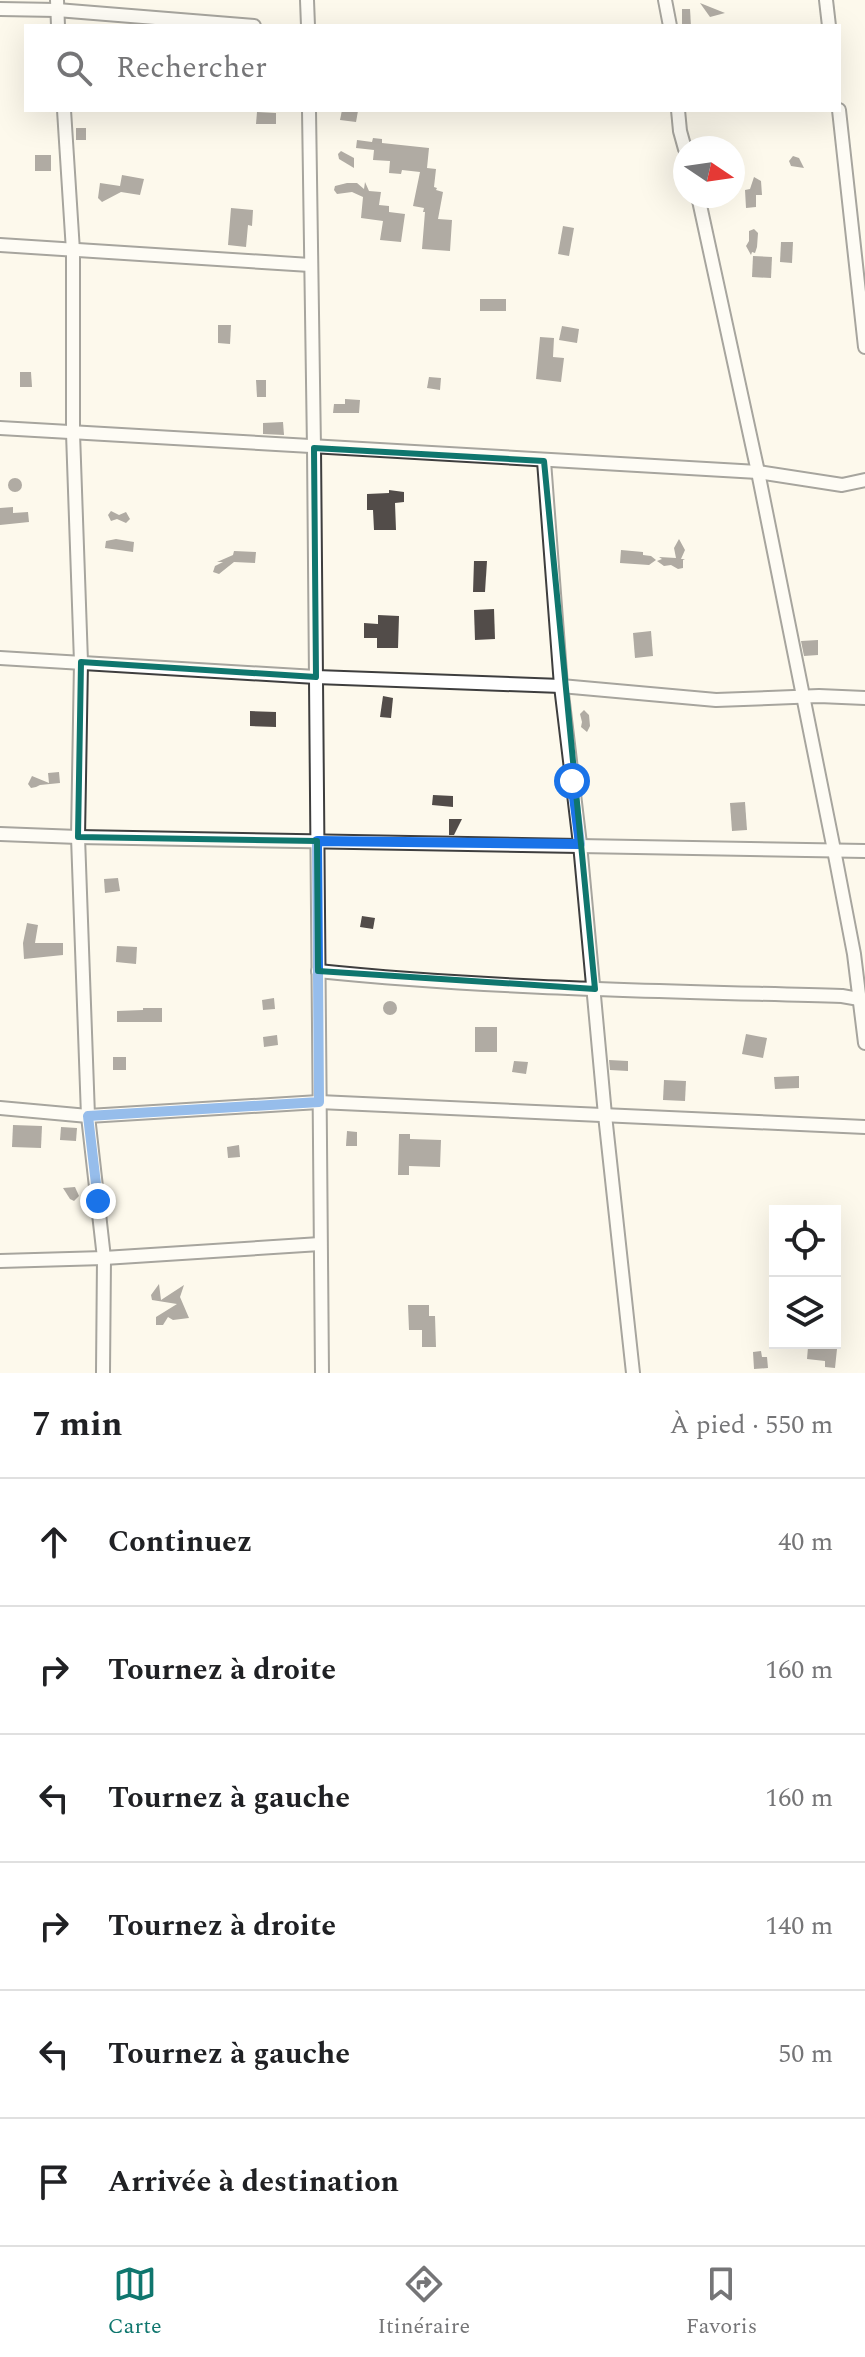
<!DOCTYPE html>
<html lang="fr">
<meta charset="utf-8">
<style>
body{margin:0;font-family:Spectral,serif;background:#f6f6f6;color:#202124}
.controls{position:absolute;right:24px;bottom:24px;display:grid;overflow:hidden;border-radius:0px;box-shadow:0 8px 32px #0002}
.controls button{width:72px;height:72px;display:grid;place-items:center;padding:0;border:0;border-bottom:2px solid #e0e0e0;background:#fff;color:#202124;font:40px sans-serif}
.compass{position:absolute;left:673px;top:136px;width:72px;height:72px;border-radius:50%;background:#fff;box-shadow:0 8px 32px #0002;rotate:103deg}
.stop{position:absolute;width:24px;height:24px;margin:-18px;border:6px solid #1a73e8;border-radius:50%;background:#fff}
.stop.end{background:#1a73e8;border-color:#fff;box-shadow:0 2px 8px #0008}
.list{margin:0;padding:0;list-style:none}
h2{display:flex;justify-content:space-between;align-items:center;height:104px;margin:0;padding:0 32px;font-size:34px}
h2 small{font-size:26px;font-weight:400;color:#757577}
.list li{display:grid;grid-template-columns:52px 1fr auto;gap:24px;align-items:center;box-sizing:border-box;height:128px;padding:0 32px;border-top:2px solid #e0e0e0}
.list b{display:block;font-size:30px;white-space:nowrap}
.list em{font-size:26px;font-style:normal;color:#757577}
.icon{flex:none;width:44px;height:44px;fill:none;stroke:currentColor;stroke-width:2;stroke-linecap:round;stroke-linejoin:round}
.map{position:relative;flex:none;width:865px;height:1373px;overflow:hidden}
.search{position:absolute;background:#fff;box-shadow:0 8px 32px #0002;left:24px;right:24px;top:24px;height:88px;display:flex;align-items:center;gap:20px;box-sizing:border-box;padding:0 28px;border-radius:0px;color:#757577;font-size:30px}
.sheet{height:872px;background:#fff}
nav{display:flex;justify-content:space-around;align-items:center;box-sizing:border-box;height:112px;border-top:2px solid #e0e0e0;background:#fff;font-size:22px;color:#757577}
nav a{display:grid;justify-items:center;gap:4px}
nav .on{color:#0f766e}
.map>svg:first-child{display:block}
</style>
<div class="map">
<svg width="865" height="1373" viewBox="0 0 865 1373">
<rect width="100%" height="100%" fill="#fdf9ec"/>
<!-- building -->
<g fill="#524c49">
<polygon points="700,3 725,13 710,17"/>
<polygon points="682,9 690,9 691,26 682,26"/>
<polygon points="342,110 358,111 356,122 340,120"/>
<polygon points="257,112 276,113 276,124 256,124"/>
<rect x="76" y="128" width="10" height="12"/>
<polygon points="373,138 382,139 382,143 429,148 427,168 436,169 434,187 437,188 436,190 443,192 438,219 452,220 450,251 422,249 425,212 423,212 424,208 413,206 420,172 402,170 401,174 389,173 390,161 373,160 374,150 356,148 357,140 372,142"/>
<polygon points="341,151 354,158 354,168 339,159 338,154"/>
<rect x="35" y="155" width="16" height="16"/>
<polygon points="793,156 799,158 804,168 791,166 789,161"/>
<polygon points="122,175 144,179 140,195 121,192 102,202 98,198 100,183 120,186"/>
<polygon points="754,177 761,181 762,195 756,195 756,207 746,208 745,190 750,189"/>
<polygon points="365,182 369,191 381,192 379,205 389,206 389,212 405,214 401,242 380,240 383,221 361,218 363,197 352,192 337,194 334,190 335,186 347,183 357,183 364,189"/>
<polygon points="231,208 253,210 252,226 248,225 246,247 228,245"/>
<polygon points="563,226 574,228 569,256 558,254"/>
<polygon points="754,229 758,233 757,247 755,253 752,252 751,255 746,246 749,241 749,231"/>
<polygon points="781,242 793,242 792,263 780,262"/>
<polygon points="753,256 772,257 771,278 752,277"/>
<rect x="480" y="299" width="26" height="12"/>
<polygon points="218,325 231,325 230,344 218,343"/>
<polygon points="562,326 579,329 577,343 559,340"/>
<polygon points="540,337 554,338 553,357 564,358 561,382 536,379"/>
<polygon points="20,372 31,372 32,387 20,387"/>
<polygon points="429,377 441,378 440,390 427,388"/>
<polygon points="256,380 266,380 266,397 257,397"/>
<polygon points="345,399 360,400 359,413 333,413 334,404 345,404"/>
<polygon points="283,422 284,435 263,434 263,423"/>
<circle cx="15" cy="485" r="7"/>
<polygon points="389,490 404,492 404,502 395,503 396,530 374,530 373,510 367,510 367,494 389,493"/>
<polygon points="13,507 13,513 28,512 29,522 0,525 0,508"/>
<polygon points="111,511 119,515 126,512 130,519 126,523 117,519 111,521 108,515"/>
<polygon points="116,539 134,542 133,552 105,548 106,541"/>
<polygon points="679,539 685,550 681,559 685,559 683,560 683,568 678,569 671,565 664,566 657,561 662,559 659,557 676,558 674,548"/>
<polygon points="621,550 643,552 643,555 651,556 656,560 649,565 620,563"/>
<polygon points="234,551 256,552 255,563 234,562 219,574 213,572 215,566 223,562 217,562 233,555"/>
<polygon points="474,561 487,561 485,592 473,592"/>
<polygon points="494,609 495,639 475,640 474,610"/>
<polygon points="378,615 399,616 398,648 377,648 377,638 364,638 364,623 378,624"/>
<polygon points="651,631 653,656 635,658 633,633"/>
<polygon points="818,640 818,655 804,656 801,641"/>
<polygon points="383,696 393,698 391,718 380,717"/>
<polygon points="584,710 589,715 590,726 587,732 581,727 582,722 580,714"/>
<polygon points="250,711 276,712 276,727 250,726"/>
<polygon points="59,772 60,783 40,785 36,787 31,788 28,784 32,776 49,783 48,773"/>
<polygon points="433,795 453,796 453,807 432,805"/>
<polygon points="745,802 747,830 732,831 730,803"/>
<polygon points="449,819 462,819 454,835 449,835"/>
<polygon points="118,878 120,891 105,893 104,879"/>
<polygon points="362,916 375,918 373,929 360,927"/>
<polygon points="27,923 38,925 35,943 63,943 63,955 24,959 23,943"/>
<polygon points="117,946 137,947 136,964 116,962"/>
<polygon points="274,998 275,1009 263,1010 262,1000"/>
<circle cx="390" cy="1008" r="7"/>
<polygon points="143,1008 162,1008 162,1022 117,1022 117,1011 143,1010"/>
<rect x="475" y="1027" width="22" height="25"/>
<polygon points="746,1034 767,1038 763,1058 742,1054"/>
<polygon points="277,1035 278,1045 264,1047 263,1037"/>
<rect x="113" y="1057" width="13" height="13"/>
<polygon points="609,1060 628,1061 628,1071 610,1070"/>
<polygon points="514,1061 528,1062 526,1074 512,1072"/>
<polygon points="799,1076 799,1088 775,1089 774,1077"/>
<polygon points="664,1080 686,1081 685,1101 663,1100"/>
<polygon points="13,1125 42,1126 41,1148 12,1147"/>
<polygon points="61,1127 77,1128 76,1141 60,1140"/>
<polygon points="347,1131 357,1132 357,1146 346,1146"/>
<polygon points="399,1134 410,1134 410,1139 441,1140 440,1167 409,1166 409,1175 398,1175"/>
<polygon points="239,1145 240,1157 228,1158 227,1147"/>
<polygon points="75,1187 79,1196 74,1201 70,1199 63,1188"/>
<polygon points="159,1284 161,1300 184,1285 180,1297 189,1318 173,1320 168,1317 163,1325 156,1325 156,1317 177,1304 152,1300 151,1295"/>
<polygon points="408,1305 429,1305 429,1316 435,1316 436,1347 422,1347 422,1330 409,1330"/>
<polygon points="808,1347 837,1349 835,1368 825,1367 825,1361 807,1359"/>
<polygon points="761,1351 762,1357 767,1357 768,1368 754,1369 753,1352"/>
</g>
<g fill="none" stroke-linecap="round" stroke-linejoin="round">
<!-- minor casing -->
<g stroke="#3e3e3e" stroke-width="16">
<g id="minor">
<polyline points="57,0 58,26"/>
<polyline points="307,0 308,26"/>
<polyline points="665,0 670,26"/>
<polyline points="826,0 829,26"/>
<polyline points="0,9 57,10 254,26"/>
<polyline points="64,110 73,251 73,433 81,662 78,837 88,1116 104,1258 103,1373"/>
<polyline points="309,110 314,448 322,1373"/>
<polyline points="678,110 680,131 685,149"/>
<polyline points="839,110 865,347"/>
<polyline points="698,196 758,472 834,850 854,954 865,1043"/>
<polyline points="0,245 310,265"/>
<polyline points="0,428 758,472 842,485 865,480"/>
<polyline points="544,461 561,686 580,844 605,1115 633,1373"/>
<polyline points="0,658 316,677 561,686 716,700 819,696 865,698"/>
<polyline points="0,834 78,837 865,851"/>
<path d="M318 971C492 989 667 991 842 996L865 1000"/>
<polyline points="0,1108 88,1116 319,1102 865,1127"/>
<polyline points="0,1261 104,1258 320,1244"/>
</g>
</g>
<!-- minor -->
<use href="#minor" stroke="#fff" stroke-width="12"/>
</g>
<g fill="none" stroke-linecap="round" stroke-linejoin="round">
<!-- route -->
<polyline stroke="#1a73e8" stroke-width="10" points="98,1201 88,1116 319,1102 317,841 580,844 572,781"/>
</g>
<!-- marked area -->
<path d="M0 0H865V1373H0ZM314 448 544 461 595 989 318 971 317 841 78 837 81 662 316 677Z" fill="#fdf9ec" fill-opacity=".55" fill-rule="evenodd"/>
<path fill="none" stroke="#0f766e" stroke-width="6" stroke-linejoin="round" d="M314 448 544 461 595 989 318 971 317 841 78 837 81 662 316 677Z"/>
</svg>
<div class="controls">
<button><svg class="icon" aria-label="locate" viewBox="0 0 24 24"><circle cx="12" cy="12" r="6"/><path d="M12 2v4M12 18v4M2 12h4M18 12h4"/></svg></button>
<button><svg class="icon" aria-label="layers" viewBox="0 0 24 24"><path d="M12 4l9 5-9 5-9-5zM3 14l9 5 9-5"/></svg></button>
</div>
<svg class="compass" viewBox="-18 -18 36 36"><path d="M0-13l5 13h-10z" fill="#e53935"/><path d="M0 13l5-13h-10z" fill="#757577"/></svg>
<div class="stop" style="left:572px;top:781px"></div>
<div class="stop end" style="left:98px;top:1201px"></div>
<div class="search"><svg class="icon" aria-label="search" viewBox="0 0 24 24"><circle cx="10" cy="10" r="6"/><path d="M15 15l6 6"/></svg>Rechercher</div>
</div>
<section class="sheet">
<h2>7 min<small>À pied · 550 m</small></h2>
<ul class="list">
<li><svg class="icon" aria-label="ahead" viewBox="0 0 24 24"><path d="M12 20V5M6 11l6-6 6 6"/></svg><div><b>Continuez</b></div><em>40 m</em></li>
<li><svg class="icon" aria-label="right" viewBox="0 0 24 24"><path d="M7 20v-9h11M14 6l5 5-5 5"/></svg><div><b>Tournez à droite</b></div><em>160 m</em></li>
<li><svg class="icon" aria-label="left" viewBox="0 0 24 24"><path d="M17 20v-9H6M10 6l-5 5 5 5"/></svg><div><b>Tournez à gauche</b></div><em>160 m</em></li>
<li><svg class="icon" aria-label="right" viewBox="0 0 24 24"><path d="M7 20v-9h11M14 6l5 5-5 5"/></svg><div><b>Tournez à droite</b></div><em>140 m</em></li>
<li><svg class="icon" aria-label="left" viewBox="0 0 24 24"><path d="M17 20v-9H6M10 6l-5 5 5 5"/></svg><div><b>Tournez à gauche</b></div><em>50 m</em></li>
<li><svg class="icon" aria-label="arrive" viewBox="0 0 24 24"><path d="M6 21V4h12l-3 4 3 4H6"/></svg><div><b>Arrivée à destination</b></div></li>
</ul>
</section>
<nav>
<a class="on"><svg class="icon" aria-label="map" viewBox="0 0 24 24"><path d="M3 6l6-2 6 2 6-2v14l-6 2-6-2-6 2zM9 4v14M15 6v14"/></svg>Carte</a>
<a><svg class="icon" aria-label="directions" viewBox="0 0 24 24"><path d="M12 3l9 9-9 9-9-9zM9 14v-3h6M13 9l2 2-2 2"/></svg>Itinéraire</a>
<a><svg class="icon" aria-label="saved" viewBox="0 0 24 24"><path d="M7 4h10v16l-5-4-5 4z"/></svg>Favoris</a>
</nav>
